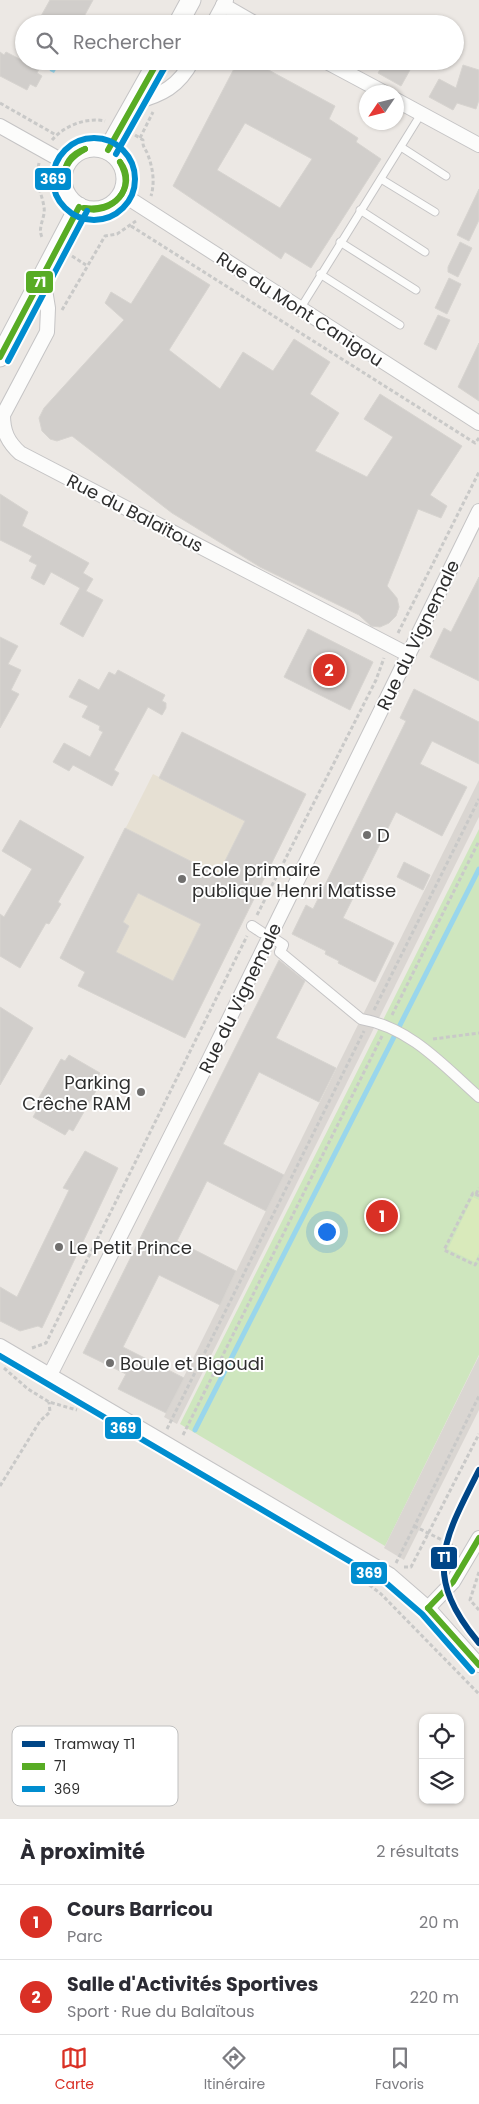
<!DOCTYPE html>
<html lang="fr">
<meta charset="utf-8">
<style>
body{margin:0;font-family:Poppins,sans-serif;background:#f2f2f3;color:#2b2b33}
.controls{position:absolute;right:15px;bottom:15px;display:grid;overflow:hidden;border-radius:10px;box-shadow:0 1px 4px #0004}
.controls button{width:45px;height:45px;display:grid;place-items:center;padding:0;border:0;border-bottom:1px solid #e1e1e2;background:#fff;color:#2b2b33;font:25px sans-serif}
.compass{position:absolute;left:359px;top:85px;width:45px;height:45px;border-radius:50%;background:#fff;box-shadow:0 1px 4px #0004;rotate:235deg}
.you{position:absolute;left:326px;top:1231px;width:18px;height:18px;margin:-12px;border:4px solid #fff;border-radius:50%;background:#1a73e8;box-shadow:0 0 0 8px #1a73e833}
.badge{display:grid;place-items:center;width:32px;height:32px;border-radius:50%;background:#d93025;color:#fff;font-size:16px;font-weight:700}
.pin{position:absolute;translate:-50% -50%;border:2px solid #fff;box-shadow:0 1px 5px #0006}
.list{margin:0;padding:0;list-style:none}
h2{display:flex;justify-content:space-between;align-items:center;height:65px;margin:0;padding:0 20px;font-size:21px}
h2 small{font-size:16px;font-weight:400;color:#7c7c81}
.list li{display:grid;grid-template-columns:32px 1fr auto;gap:15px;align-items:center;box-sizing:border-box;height:75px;padding:0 20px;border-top:1px solid #e1e1e2}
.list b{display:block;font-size:19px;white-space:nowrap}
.list p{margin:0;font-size:16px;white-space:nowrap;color:#7c7c81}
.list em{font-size:16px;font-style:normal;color:#7c7c81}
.icon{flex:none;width:28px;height:28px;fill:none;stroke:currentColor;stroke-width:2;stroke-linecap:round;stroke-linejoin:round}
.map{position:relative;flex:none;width:479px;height:1819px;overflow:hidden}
.search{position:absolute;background:#fff;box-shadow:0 1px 4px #0004;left:15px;right:15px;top:15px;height:55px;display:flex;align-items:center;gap:12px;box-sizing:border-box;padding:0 18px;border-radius:28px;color:#7c7c81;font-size:19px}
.sheet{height:215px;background:#fff}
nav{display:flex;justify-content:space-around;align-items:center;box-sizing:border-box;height:70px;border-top:1px solid #e1e1e2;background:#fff;font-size:14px;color:#7c7c81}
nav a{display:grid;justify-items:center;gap:2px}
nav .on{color:#d93025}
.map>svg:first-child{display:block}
</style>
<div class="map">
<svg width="479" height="1819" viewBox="0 0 479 1819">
<rect width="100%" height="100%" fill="#ece8e4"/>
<!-- education -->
<polygon fill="#e6e0d3" points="182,732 306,794 185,1038 78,986 85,972 60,958 153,774 159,777"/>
<!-- green -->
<polygon fill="#cee6be" points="479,829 479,1355 385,1546 180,1424"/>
<!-- pitch -->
<polygon fill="#d9eabb" points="473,1197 479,1200 479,1253 475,1262 448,1249"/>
<!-- plaza -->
<g fill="#dad6d2">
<polygon points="479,780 479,817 177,1424 164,1417"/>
<polygon points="479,1356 479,1410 404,1560 384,1548"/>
</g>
<!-- water -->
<polygon fill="#99d6ec" points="46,61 61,61 54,73 50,71"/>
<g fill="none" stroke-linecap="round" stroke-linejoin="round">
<!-- stream -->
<polyline stroke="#99d6ec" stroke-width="5" points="195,1430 479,869"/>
</g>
<!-- building -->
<g fill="#d1cecb" stroke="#d7d4d0" fill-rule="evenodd">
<polygon points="50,0 93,0 80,24 55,24 41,16"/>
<polygon points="0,52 4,55 6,52 39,69 37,73 42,76 36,87 30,84 27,90 0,76"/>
<path d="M238 61H252L335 106 329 119 358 138 356 142 381 159 311 268 285 252 281 259 173 186ZM245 123 312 159 280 208 217 170Z"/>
<polygon points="385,61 415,61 401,86 378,73"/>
<polygon points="463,65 479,70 479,100 476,109 457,103 453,110 429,97 439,79 456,88"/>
<polygon points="479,189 479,220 469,241 457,235"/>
<polygon points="460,242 472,248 458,277 448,272 448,267"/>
<polygon points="162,255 210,285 169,350 220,389 243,352 273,371 294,339 330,362 310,394 339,413 315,451 367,477 393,437 364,419 380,394 462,446 430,495 447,506 441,518 418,509 387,586 397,598 399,607 396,616 389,623 380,627 371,626 359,615 260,567 172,513 72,436 57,441 50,439 42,431 39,418 44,408 124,320 105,303 111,292 131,304"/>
<polygon points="449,278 461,284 447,314 435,308"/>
<polygon points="438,315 450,320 436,350 424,344"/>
<polygon points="479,343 479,401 458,387"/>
<polygon points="0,494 28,512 22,526 89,563 83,573 93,579 86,591 103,600 83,637 60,624 80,588 51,572 44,585 31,578 37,565 29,561 32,556 0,540"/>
<polygon points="479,577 479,681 430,657 444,628 451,632"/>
<polygon points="308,629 373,662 350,710 284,677"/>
<polygon points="0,637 18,646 8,664 21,670 11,690 19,694 0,728"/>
<polygon points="118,670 165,695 162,701 166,703 166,708 162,715 148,707 114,770 119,773 112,786 73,765 69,771 53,762 64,743 90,757 103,732 99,730 100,726 82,717 88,706 69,697 79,679 99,690 109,672 115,675"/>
<polygon points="414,689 479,722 479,764 432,741 420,764 467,787 442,836 396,812 343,918 394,943 375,982 338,963 339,961 325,954 326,951 292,934 306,905 313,909 406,721 400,718"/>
<path d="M182 732 306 794 185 1038 78 986 85 972 60 958 125 828 218 875 245 821 159 778ZM138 893 201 924 173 981 116 952 129 926 123 922Z"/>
<polygon points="20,820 84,857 58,902 61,904 49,924 46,923 20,968 0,956 0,914 4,917 32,869 2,851"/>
<polygon points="404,862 430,875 423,890 397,877"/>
<polygon points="279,960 305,981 276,1038 336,1068 319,1102 259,1072 223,1144 284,1175 266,1211 207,1181 177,1241 236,1271 220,1305 159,1275 123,1347 184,1378 166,1413 118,1389 126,1374 83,1353"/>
<polygon points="0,1007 33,1028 0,1085"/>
<polygon points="69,1055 100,1073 97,1079 101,1082 73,1131 69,1129 65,1135 33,1117 37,1110 33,1108 61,1059 65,1061"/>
<polygon points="85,1151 118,1168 42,1328 38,1326 20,1331 0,1321 0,1287 17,1297 69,1190 63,1188"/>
</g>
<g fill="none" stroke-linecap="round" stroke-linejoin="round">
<!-- service casing -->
<g stroke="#c5c4c5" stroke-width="9">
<g id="service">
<polyline points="401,147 446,176"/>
<polyline points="381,179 435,212"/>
<polyline points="360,210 425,252"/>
<polyline points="340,242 416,290"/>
<polyline points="320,274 400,325"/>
<polyline points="300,309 421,114"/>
</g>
</g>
<!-- pedestrian casing -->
<g stroke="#c5c4c5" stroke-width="12">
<g id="pedestrian">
<polyline points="252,926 261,932"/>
<path d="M274 939 283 945 280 952 361 1019C410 1027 444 1066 479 1097"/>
</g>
</g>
<!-- minor casing -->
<g stroke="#c5c4c5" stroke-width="16">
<g id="minor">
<polyline points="223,5 256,24"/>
<polyline points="213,24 226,0"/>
<polyline points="325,61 383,92"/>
<polyline points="396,100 479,145"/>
<path d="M135 102C162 95 179 86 192 61"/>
<polyline points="0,126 66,163"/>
<polyline points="122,194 479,423"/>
<path d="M43 277 48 308 47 332 3 415C3 432 8 442 20 453L409 655"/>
<polyline points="0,1346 390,1575 428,1608 479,1665"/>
<polyline points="50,1375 208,1062 479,511"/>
<polyline points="428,1608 453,1582 479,1538"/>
</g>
</g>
<!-- secondary casing -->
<g stroke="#c5c4c5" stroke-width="21">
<g id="secondary">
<polyline points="178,24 191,0"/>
<circle cx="94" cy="179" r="32"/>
<polyline points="108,150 158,61"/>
<polyline points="0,357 79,207"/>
</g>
</g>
<!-- path -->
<g stroke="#c9c9c8" stroke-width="3" stroke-dasharray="4 2.5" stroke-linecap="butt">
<polyline points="0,103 56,135"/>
<path d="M135 135 143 140C142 147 146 149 148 155 153 169 155 182 151 196"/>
<polyline points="140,138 153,112"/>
<path d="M52 140C64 126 86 117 105 121"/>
<path d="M39 163C34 186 41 188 44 207 46 218 36 228 43 239"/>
<polyline points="131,226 475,443 479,438"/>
<polyline points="72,256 86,265"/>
<polyline points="62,310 105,236 117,234 136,221"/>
<polyline points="398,633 479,472"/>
<polyline points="257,915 376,680 384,658"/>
<polyline points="374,1010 479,799"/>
<polyline points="392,1015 479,841"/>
<polyline points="433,1039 479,1033"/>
<polyline points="476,1194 479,1188"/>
<polyline points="479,1196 473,1193 444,1250 475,1265 479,1258"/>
<polyline points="32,1348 46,1343 247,936"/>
<polyline points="4,1368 28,1389 49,1402 77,1410"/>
<polyline points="167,1429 364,1031"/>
<polyline points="183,1435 382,1036"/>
<polyline points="0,1486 40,1421 50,1412 49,1402"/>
<polyline points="414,1526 456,1547"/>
<polyline points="396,1563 479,1396"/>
<polyline points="404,1567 411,1567 479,1434"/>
<polyline points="479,1572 470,1600 479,1610"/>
<polyline points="354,1573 381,1594 479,1694"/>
</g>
<!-- service -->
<use href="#service" stroke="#fcfcfb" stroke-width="7"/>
<!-- pedestrian -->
<use href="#pedestrian" stroke="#fcfcfb" stroke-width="10"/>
<!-- minor -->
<use href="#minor" stroke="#fcfcfb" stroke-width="14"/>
<!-- secondary -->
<use href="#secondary" stroke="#fcfcfb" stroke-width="19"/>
<!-- bus-1 casing -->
<g stroke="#fff" stroke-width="10">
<g id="bus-1">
<polyline points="108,150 158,61"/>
<path d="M63 178C65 164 70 154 85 149"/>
<path d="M63 178C66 163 72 156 85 149"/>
<path d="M84 208C114 212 136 191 120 162"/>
<path d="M84 208C111 217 139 186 120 162"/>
<polyline points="0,357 79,207"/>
<polyline points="428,1608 453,1582 479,1538"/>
<polyline points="428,1608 479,1665"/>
</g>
</g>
<!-- bus-2 casing -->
<g stroke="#fff" stroke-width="10">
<g id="bus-2">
<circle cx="94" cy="179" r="41"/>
<polyline points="116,154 166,65"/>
<polyline points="8,361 87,211"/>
<polyline points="0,1356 385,1582 422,1614 472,1671"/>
</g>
</g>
<!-- bus-1 -->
<use href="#bus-1" stroke="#58ac25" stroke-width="6"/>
<!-- bus-2 -->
<use href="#bus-2" stroke="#008dcf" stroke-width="6"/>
<!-- tram-1 casing -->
<g stroke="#fff" stroke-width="10">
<path id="tram-1" d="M479 1470C443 1541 422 1575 479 1643"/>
</g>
<!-- tram-1 -->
<use href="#tram-1" stroke="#004687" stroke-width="6"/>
</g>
<!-- markers -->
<g fill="#706f6e" stroke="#fff" stroke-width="2">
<circle cx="367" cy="835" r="5"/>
<circle cx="182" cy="879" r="5"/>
<circle cx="141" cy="1092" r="5"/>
<circle cx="59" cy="1247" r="5"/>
<circle cx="110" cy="1363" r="5"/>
</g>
<g text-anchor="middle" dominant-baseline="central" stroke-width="4" stroke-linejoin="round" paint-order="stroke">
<!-- street labels -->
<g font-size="18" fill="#2e2e2e" stroke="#fff">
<text transform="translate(300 309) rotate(33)">Rue du Mont Canigou</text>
<text transform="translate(135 513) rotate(27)">Rue du Balaïtous</text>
<text transform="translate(418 635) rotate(-64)">Rue du Vignemale</text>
<text transform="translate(240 998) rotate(-64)">Rue du Vignemale</text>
</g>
<!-- poi labels -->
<g font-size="18" fill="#2e2e2e" stroke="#fff" text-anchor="start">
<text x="377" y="835">D</text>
<text x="192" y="869">Ecole primaire<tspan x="192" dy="21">publique Henri Matisse</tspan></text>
<text x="131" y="1082" text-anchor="end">Parking<tspan x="131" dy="21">Crêche RAM</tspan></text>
<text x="69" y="1247">Le Petit Prince</text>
<text x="120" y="1363">Boule et Bigoudi</text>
</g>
</g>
<!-- legend -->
<rect x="12" y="1726" width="166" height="80" rx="8" fill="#fff" stroke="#c0c0c0" stroke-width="1"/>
<rect x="22" y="1741" width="23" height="6" fill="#004687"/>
<rect x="22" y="1763" width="23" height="7" fill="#58ac25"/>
<rect x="22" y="1786" width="23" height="6" fill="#008dcf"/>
<g font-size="14" fill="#2e2e2e">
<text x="54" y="1749">Tramway T1</text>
<text x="54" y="1771">71</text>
<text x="54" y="1794">369</text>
</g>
<g stroke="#fff" stroke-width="2">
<rect x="34" y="167" width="38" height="24" rx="5" fill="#008dcf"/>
<rect x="25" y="270" width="29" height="24" rx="5" fill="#58ac25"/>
<rect x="104" y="1416" width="38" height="24" rx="5" fill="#008dcf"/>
<rect x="430" y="1546" width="28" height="24" rx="5" fill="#004687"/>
<rect x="350" y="1561" width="38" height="24" rx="5" fill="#008dcf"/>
</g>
<g font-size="14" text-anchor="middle" font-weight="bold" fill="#fff">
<text x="53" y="184">369</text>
<text x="40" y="287">71</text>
<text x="123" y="1433">369</text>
<text x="444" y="1562">T1</text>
<text x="369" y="1578">369</text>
</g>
</svg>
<div class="controls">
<button><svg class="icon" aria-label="locate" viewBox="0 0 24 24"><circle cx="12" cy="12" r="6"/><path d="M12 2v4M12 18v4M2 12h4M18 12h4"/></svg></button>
<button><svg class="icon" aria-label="layers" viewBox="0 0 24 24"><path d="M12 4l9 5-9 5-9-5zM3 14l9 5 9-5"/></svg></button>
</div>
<svg class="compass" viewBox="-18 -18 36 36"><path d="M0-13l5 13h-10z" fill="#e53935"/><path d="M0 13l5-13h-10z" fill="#7c7c81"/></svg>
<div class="you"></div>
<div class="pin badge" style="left:382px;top:1216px">1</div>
<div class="pin badge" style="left:329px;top:670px">2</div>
<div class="search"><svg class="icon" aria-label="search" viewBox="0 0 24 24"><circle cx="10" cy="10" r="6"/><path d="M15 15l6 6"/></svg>Rechercher</div>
</div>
<section class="sheet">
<h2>À proximité<small>2 résultats</small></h2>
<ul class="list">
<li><span class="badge">1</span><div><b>Cours Barricou</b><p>Parc</p></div><em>20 m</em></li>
<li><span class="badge">2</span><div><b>Salle d'Activités Sportives</b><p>Sport · Rue du Balaïtous</p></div><em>220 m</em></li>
</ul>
</section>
<nav>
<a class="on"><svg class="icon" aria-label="map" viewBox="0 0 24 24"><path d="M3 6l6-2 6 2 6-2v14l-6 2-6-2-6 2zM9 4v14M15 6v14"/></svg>Carte</a>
<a><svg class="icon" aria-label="directions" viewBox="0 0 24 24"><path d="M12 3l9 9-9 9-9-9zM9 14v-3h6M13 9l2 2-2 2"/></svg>Itinéraire</a>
<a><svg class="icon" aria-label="saved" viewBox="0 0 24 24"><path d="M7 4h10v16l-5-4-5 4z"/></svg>Favoris</a>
</nav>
